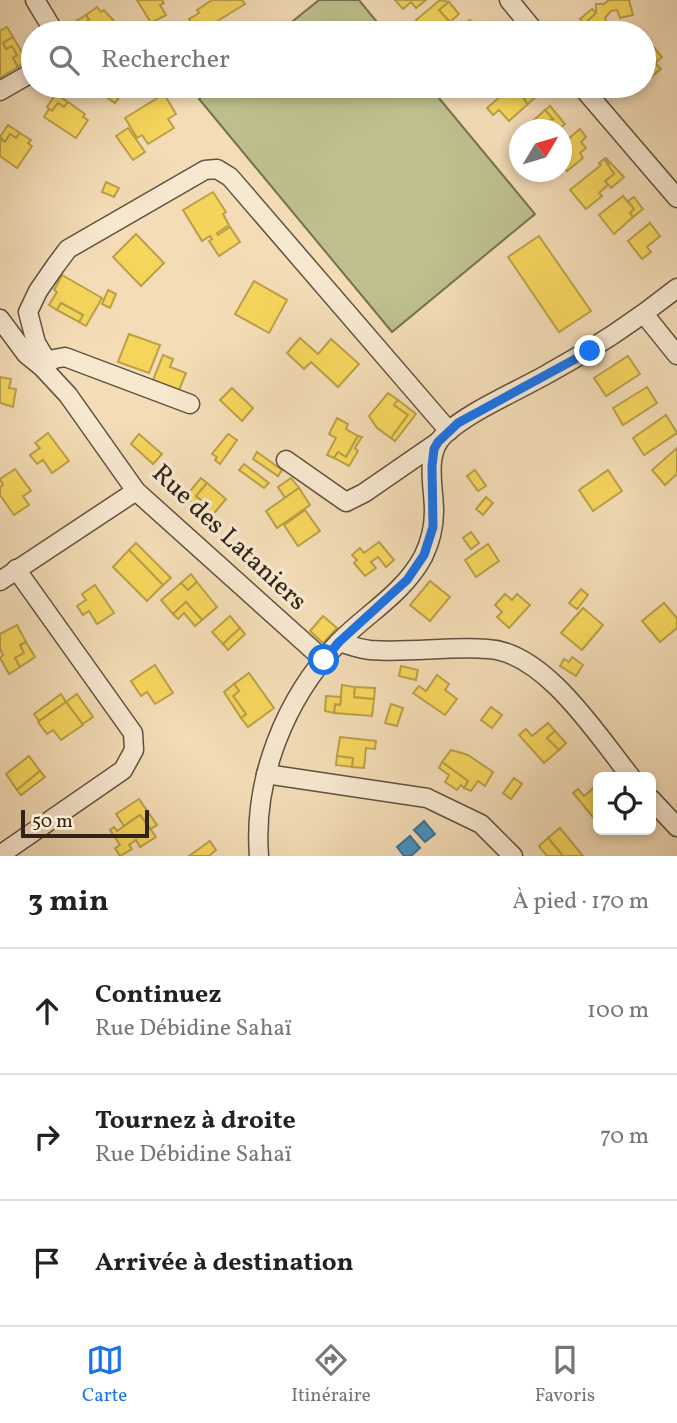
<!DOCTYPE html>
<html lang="fr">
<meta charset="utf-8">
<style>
body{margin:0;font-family:Vollkorn,serif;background:#f2f2f2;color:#222}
.controls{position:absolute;right:21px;bottom:21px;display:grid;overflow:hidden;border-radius:10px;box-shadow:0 4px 10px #0003}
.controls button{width:63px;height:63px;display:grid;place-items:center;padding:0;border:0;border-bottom:2px solid #e0e0e0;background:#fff;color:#222;font:35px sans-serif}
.compass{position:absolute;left:509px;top:119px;width:63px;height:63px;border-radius:50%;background:#fff;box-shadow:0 4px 10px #0003;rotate:52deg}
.scale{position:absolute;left:21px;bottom:18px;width:128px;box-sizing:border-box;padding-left:7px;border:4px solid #2f2416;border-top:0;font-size:19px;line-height:24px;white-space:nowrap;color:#2f2416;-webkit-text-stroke:5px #f7e8d0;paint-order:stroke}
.stop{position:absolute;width:21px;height:21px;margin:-16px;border:5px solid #1a73e8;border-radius:50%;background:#fff}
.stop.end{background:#1a73e8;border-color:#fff;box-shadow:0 2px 7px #0008}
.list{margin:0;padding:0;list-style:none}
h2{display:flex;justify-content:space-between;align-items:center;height:91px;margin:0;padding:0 28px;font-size:30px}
h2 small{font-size:23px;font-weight:400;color:#767676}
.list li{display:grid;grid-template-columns:46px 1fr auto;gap:21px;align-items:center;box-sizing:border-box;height:126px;padding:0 28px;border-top:2px solid #e0e0e0}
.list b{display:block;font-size:26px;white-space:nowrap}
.list p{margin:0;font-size:23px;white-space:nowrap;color:#767676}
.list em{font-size:23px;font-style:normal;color:#767676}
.icon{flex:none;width:38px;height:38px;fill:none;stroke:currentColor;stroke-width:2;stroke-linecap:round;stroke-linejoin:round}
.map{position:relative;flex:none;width:677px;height:856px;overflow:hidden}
.search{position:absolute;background:#fff;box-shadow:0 4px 10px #0003;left:21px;right:21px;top:21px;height:77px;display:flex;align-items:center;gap:18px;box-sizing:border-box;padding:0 24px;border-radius:38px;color:#767676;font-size:26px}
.sheet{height:469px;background:#fff}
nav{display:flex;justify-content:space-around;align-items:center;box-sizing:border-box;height:98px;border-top:2px solid #e0e0e0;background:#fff;font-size:19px;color:#767676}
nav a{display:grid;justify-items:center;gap:4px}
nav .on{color:#1a73e8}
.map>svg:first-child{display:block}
</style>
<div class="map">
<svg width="677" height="856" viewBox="0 0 677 856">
<rect width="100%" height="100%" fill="#f3dcb6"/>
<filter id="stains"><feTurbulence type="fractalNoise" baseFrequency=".00286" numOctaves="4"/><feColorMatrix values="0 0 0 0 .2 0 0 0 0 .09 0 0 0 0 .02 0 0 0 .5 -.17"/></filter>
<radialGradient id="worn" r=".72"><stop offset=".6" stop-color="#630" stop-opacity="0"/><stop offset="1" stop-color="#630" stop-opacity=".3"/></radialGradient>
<!-- green -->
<g fill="#bebf8c" stroke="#767251" stroke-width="2">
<polygon points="319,0 359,0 386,33 278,33"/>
<polygon points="215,86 429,86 535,214 392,332 199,99"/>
</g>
<!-- homes -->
<g fill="#f6d55c" stroke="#baa047" stroke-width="2">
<polygon points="137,0 162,0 164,3 160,5 166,15 151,23"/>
<polygon points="212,0 242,0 245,4 198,33 189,19 199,13 197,10"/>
<polygon points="395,0 426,0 416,8 411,2 403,9"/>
<polygon points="440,0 449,2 439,10 450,22 437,33 427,33 416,20"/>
<polygon points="609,0 629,0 633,15 620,18 617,10 611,11 605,18 607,24 596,33 592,33 589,30 593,27 587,21 596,13 596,4 604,4"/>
<polygon points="449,2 459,14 450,22 439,10"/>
<polygon points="97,7 101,12 104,10 114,21 112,22 115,28 106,33 95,33 92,30 88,33 83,24 89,20 86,15"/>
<polygon points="592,9 596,13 587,21 593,27 589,30 580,19"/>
<polygon points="86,15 89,20 83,24 88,33 92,30 93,33 83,33 76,21"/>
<polygon points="470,20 477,28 472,33 454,33"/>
<polygon points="7,27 13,37 3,43 6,49 12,46 17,55 13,58 18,67 0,78 0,31"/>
<polygon points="644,36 662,57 644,73"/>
<polygon points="13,37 27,61 18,67 13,58 17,55 12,46 6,49 3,43"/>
<polygon points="655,63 661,69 644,83 644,73"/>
<polygon points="90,86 127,86 115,103"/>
<polygon points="512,86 524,86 530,93 524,99 528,104 509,121 499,110 493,115 487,108"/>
<polygon points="524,86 532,86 539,94 528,104 524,99 530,93"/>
<polygon points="56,94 68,102 64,107 58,103 52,111 47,107"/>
<polygon points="164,94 176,114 168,119 174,128 148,144 142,135 137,138 125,118"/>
<polygon points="68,102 85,114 83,117 88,120 76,138 44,117 49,109 52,111 58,103 64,107"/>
<polygon points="550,106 565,124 558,130 550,130 553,127 549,121 553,119 545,110"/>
<polygon points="545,110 553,119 549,121 553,127 550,130 523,130"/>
<polygon points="8,125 20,133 16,138 10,134 5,142 0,137"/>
<polygon points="128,128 145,152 133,160 116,136"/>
<polygon points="580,129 586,137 581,142 586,148 580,153 583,158 567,171 562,165 562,144"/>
<polygon points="20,133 31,140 28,143 32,146 17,168 0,156 0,139 5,142 10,134 16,138"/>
<polygon points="606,158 624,177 611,188 605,181 614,174 607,166 609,164 604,159"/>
<polygon points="604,159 614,174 605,181 608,185 599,193 602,196 586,209 570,190 601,165 599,163"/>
<polygon points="106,182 119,188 114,197 102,192"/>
<polygon points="213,192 226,212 223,214 229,225 217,233 218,235 230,227 240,242 219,256 209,241 212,239 210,236 202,241 183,210"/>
<polygon points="623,196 634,209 630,213 633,217 614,234 599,215"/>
<polygon points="634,197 643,209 633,217 630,213 634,209 628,201"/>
<polygon points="650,223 660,236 647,247 651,252 642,259 628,241"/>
<polygon points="136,234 164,263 141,286 113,257"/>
<polygon points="539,236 591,311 559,332 508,257"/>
<polygon points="62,275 102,298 86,326 79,322 83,315 61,303 57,310 49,305 57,292 54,290"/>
<polygon points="254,281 287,300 269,333 235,314"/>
<polygon points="108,290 116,294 110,308 102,304"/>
<polygon points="61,303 83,315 79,322 57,310"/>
<polygon points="129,334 160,345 149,373 118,362"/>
<polygon points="300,338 318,354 331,339 359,364 338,387 311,362 304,369 287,353"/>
<polygon points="163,355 173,359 170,367 186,373 179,390 153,380"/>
<polygon points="628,356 640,374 606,396 594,378"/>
<polygon points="0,377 11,379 9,388 16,389 13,407 0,403"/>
<polygon points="647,387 657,403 623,425 613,408"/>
<polygon points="232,388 253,408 242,421 220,400"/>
<polygon points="388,393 398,400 394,405 408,415 391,438 377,428 369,416"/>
<polygon points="398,400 416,414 395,441 391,438 408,415 394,405"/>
<polygon points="666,415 677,433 644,455 633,438"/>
<polygon points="337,418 348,424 346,429 358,436 346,457 338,452 334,458 327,455 336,438 329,434"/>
<polygon points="48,433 69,461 52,473 43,460 37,464 30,455 40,448 35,443"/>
<polygon points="139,434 162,454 153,464 131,444"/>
<polygon points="228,434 237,440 220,464 215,460 217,457 212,454"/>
<polygon points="358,436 362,437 355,448 358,451 349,466 334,458 338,452 346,457"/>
<polygon points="677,448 677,474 665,485 652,470"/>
<polygon points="257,452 282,470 278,476 253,459"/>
<polygon points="244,464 269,483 264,488 239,470"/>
<polygon points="15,469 31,491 23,496 29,505 14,515 0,495 0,487 3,485 0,479"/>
<polygon points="475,470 486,486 478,491 467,476"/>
<polygon points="608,470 622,491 593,511 579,490"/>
<polygon points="201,478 207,483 196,496 207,505 202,511 185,497"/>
<polygon points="291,478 299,488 285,498 278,487"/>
<polygon points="207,483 226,499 210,518 202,511 207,505 196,496"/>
<polygon points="299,488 310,505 277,528 266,511"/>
<polygon points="486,497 493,503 483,515 476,509"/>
<polygon points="305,510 320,531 298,546 284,525"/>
<polygon points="471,532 479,543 471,549 463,538"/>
<polygon points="379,542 394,560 386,567 378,557 371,562 376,568 365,576 354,563 357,560 352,555 360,548 364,553"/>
<polygon points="136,543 171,578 163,585 129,550"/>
<polygon points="488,544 499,561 476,577 465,560"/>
<polygon points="129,550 163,585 147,601 113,567"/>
<polygon points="191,574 197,582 188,590 181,583"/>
<polygon points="430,581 450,597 430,621 410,605"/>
<polygon points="197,582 217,607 202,620 186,602 173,614 161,600 181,583 188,590"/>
<polygon points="95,585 114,613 97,624 89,611 83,615 77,606 86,600 82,594"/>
<polygon points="581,589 588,595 577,609 569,603"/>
<polygon points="505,594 512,600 517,594 530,605 509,628 497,617 502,612 495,605"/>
<polygon points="186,602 202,620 195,626 184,613 178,619 173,614"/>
<polygon points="664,603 677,618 677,628 660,642 642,621"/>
<polygon points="583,608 603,625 582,650 561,633"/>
<polygon points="230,616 240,628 223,644 212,632"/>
<polygon points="323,616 337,628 323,643 310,631"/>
<polygon points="17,625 26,642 20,645 24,653 15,658 20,667 9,674 0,658 3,655 0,649 0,634"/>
<polygon points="240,628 245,634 228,650 223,644"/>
<polygon points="26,642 35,657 20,667 15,658 24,653 20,645"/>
<polygon points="572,657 583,665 576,676 560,666 564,659 569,662"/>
<polygon points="155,665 173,693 155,704 147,692 141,696 131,681"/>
<polygon points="401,666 418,670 416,680 399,676"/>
<polygon points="249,673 274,708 248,727 241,718 246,714 233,696 239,691 234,684"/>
<polygon points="437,675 449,684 445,690 457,699 445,715 413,693 419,686 426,691"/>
<polygon points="234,684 239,691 233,696 246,714 241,718 224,692"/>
<polygon points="342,685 355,687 354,697 374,699 372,716 334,713 335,704 340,705"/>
<polygon points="355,687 375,688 374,699 354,697"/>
<polygon points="61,694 66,702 39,721 34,714"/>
<polygon points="77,694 93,717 83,724 66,702"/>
<polygon points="326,696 341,697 340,705 335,704 334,713 325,711"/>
<polygon points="66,702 83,725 61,740 53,730 47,734 38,722"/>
<polygon points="391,704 403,708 397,726 385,723"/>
<polygon points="491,707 502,715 492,728 481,720"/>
<polygon points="548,723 555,731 547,738 559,750 544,763 519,735 526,729 532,736"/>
<polygon points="555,731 566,743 559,750 547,738"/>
<polygon points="340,737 376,741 375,749 366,748 364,768 352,767 353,758 337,756"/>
<polygon points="451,750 468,755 493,772 485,786 478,781 471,791 464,788 468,781 442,762"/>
<polygon points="29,756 40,771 17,790 6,774"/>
<polygon points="337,756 353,758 352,767 336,765"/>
<polygon points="442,762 468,781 464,788 461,785 457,790 445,782 449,775 439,768"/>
<polygon points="40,771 45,777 21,795 17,790"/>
<polygon points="514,778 522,784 511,799 503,793"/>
<polygon points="598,784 598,821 597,822 573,793 578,789 584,796"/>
<polygon points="139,799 157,825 151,829 140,815 124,826 116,814"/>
<polygon points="140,815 156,837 140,847 136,840 129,845 132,849 120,856 115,848 120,845 110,830 114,827 117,831"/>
<polygon points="560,828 583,856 563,856 548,838"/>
<polygon points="548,838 563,856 547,856 539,846"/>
<polygon points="210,841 216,850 209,856 189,856"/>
</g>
<!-- schools -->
<g fill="#4393c3" stroke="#3d728f" stroke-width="2">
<polygon points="424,821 435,834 425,842 414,830"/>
<polygon points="410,836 420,848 411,856 404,856 397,847"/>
</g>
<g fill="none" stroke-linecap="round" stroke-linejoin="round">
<!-- street casing -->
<g stroke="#60523e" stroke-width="21">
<g id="street">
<polyline points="35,0 55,33"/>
<polyline points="509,0 536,33"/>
<polyline points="581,86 677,198"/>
<polyline points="0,91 33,72"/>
<polyline points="644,314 677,355"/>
<polyline points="0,319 26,354 42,367 68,395 136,491 324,660"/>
<polyline points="48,363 36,343 28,312 38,291 56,265 68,249 205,170 217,169 230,177 449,431"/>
<polyline points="42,367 54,359 65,357 190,404"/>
<polyline points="286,460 346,502 364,493 438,442"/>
<polyline points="0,581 136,491"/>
<path d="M339 642C349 645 360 649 370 650 409 653 449 646 488 649 545 652 598 736 631 777"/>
<polyline points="266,774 427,798 481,824 513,856"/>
<polyline points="651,799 677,827"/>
<polyline points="0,855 123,770 134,750 133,733 16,569"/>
<path d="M259 856C253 779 285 699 338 643 366 614 403 594 423 557 430 543 434 527 434 511 434 486 424 454 444 435 469 411 518 391 549 373 595 348 637 320 677 288"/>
</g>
</g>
<!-- street -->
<use href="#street" stroke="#f7e8d0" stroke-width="18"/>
</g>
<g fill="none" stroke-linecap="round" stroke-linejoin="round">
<!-- route -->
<polyline stroke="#1a73e8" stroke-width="9" points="324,660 339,642 407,580 424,555 433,527 432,466 434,449 438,442 458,423 590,351"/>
</g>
<g text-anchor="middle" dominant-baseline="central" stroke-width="7" stroke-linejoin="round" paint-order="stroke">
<!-- street labels -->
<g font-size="26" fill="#2f2416" stroke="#f7e8d0">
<text transform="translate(229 538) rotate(43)">Rue des Lataniers</text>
</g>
</g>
<rect width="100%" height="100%" filter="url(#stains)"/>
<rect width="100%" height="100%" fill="url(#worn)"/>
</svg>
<div class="controls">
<button><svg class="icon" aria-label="locate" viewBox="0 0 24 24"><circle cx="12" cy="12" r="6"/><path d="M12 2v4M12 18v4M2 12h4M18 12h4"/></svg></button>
</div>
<svg class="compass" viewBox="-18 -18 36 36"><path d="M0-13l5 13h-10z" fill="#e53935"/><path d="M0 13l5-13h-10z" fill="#767676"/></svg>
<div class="scale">50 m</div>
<div class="stop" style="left:324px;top:660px"></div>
<div class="stop end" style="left:590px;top:351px"></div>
<div class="search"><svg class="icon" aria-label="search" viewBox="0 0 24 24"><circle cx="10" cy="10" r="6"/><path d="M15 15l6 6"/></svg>Rechercher</div>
</div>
<section class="sheet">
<h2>3 min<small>À pied · 170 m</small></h2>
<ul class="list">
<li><svg class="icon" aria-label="ahead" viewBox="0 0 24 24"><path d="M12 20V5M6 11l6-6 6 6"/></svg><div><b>Continuez</b><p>Rue Débidine Sahaï</p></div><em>100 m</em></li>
<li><svg class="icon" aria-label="right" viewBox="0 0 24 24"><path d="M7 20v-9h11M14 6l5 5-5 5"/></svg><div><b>Tournez à droite</b><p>Rue Débidine Sahaï</p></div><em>70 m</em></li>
<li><svg class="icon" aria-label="arrive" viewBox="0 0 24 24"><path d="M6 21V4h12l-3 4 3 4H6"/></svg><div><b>Arrivée à destination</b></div></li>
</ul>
</section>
<nav>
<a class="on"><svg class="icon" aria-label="map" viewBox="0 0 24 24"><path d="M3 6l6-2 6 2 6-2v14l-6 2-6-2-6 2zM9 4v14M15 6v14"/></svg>Carte</a>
<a><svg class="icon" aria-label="directions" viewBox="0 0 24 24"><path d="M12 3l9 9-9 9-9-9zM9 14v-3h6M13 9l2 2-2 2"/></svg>Itinéraire</a>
<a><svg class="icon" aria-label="saved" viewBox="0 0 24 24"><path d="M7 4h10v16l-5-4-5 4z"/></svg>Favoris</a>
</nav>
